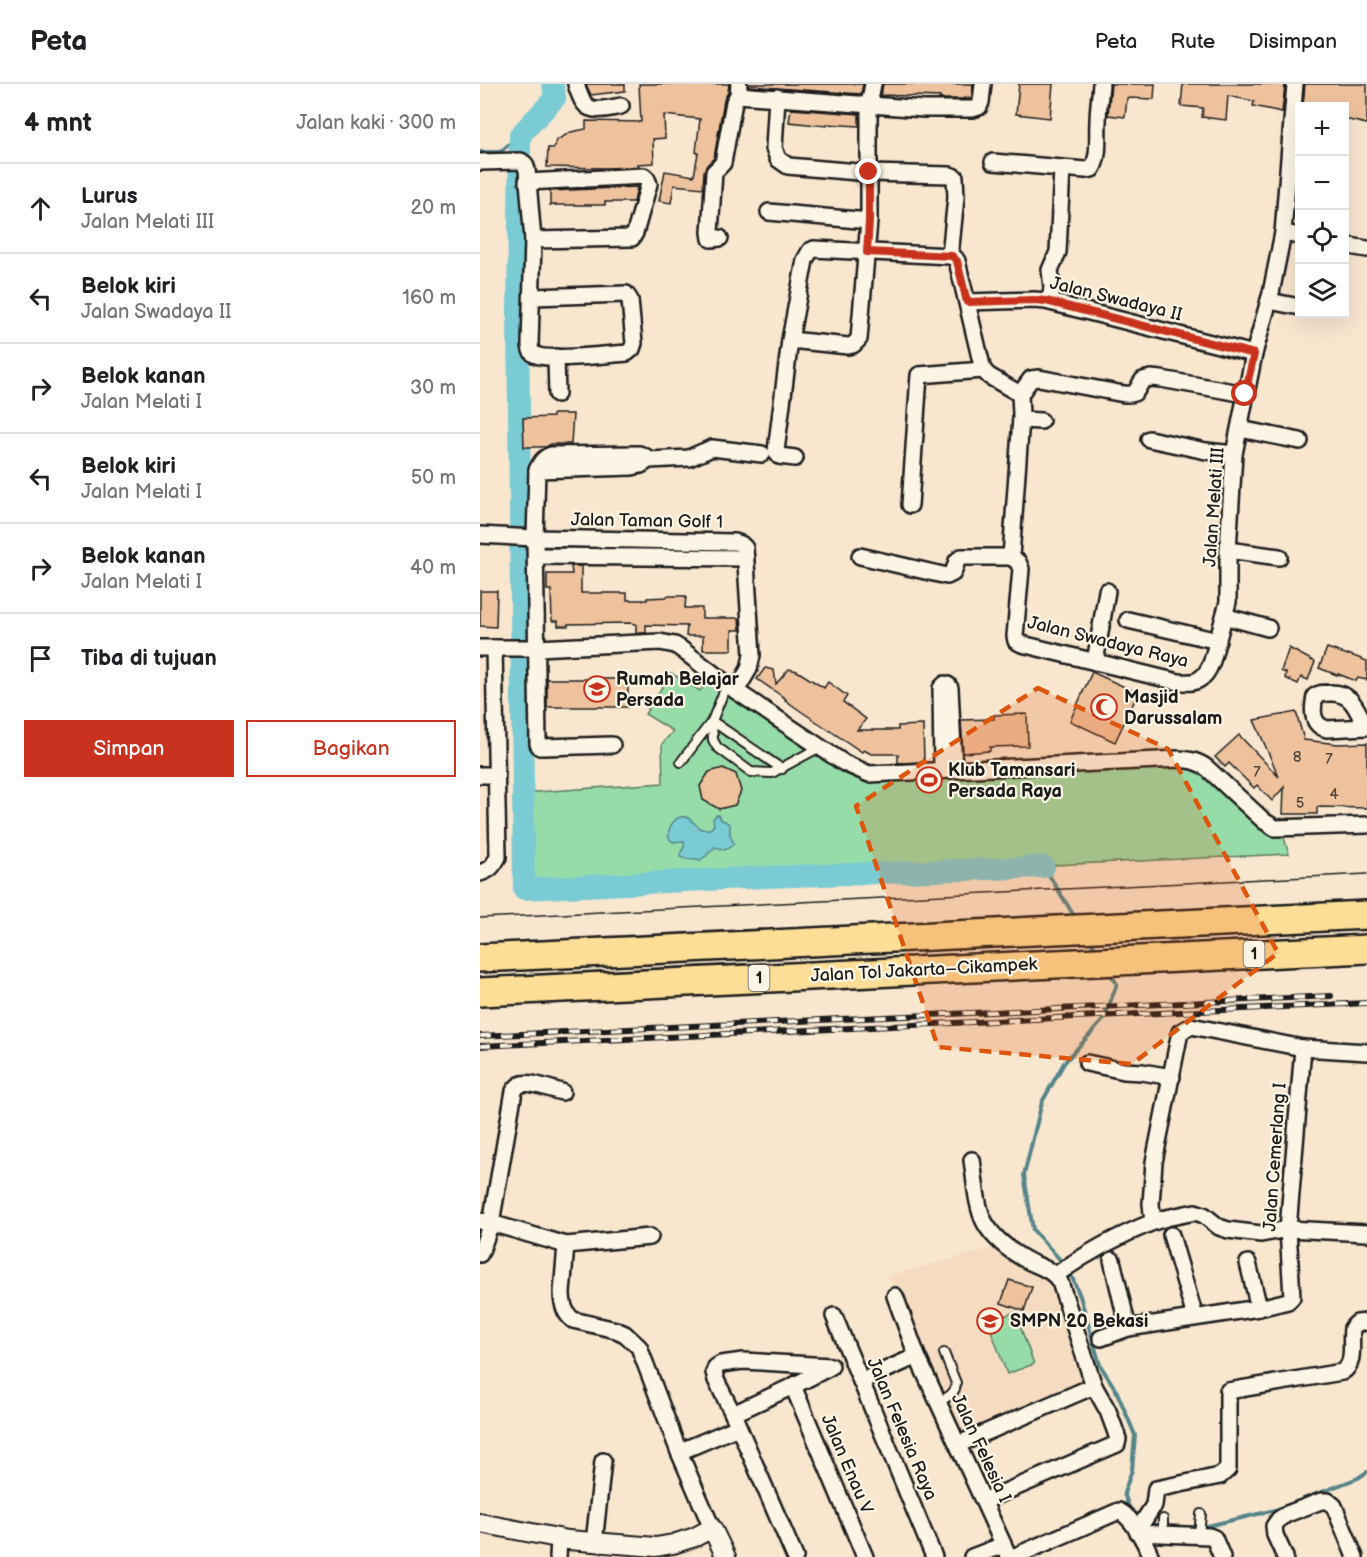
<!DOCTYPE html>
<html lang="id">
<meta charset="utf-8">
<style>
body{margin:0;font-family:"Balsamiq Sans",sans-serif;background:#f2f2f2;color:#202124}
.controls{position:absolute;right:18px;top:18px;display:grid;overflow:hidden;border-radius:0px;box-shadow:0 6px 24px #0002}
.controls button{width:54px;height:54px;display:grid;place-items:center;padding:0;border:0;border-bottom:2px solid #e0e0e0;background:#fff;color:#202124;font:30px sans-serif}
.stop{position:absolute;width:18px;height:18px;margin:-14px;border:4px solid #c8321e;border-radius:50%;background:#fff}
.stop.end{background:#c8321e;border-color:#fff;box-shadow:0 2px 6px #0008}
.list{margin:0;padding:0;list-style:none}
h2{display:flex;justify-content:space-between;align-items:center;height:78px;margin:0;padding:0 24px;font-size:26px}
h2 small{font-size:20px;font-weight:400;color:#757577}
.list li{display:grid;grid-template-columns:39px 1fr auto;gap:18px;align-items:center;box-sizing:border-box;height:90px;padding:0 24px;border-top:2px solid #e0e0e0}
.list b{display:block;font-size:22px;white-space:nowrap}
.list p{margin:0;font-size:20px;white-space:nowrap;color:#757577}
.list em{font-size:20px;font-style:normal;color:#757577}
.actions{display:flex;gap:12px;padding:18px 24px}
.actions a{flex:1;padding:14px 0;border:2px solid #c8321e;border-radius:0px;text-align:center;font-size:21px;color:#c8321e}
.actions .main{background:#c8321e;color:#fff}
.icon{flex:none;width:33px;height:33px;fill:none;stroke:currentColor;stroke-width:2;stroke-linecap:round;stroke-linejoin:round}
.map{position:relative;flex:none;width:887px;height:1473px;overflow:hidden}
header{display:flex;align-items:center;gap:36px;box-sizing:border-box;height:84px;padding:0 30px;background:#fff;border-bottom:2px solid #e0e0e0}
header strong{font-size:28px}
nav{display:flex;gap:33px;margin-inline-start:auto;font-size:21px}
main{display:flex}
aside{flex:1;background:#fff}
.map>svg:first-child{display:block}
</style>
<header>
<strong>Peta</strong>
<nav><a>Peta</a><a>Rute</a><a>Disimpan</a></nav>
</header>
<main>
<aside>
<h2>4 mnt<small>Jalan kaki · 300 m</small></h2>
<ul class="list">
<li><svg class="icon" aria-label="ahead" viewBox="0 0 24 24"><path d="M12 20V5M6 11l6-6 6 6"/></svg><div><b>Lurus</b><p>Jalan Melati III</p></div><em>20 m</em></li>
<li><svg class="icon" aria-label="left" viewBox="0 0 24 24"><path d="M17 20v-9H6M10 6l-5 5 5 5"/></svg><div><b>Belok kiri</b><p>Jalan Swadaya II</p></div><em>160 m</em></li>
<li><svg class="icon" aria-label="right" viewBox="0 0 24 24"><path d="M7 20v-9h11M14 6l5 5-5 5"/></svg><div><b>Belok kanan</b><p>Jalan Melati I</p></div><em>30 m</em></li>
<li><svg class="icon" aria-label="left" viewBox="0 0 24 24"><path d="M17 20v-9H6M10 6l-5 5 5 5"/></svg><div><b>Belok kiri</b><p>Jalan Melati I</p></div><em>50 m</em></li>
<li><svg class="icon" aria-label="right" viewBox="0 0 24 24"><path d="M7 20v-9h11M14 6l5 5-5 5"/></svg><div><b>Belok kanan</b><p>Jalan Melati I</p></div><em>40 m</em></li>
<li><svg class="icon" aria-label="arrive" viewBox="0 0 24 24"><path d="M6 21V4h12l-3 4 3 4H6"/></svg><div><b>Tiba di tujuan</b></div></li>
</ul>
<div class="actions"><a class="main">Simpan</a><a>Bagikan</a></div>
</aside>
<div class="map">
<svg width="887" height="1473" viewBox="0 0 887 1473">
<rect width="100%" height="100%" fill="#f8e6cf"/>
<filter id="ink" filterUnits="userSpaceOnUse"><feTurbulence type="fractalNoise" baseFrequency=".0167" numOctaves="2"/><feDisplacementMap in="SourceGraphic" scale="12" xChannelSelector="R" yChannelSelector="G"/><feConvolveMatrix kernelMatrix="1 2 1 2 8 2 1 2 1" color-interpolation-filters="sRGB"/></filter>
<g filter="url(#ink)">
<!-- built -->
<polygon fill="#f5dbc0" points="536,1158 572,1183 612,1293 478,1352 408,1192"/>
<!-- green -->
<g fill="#96dca9" stroke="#597c62" stroke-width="1.5">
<path d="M234 587 380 693 716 678 801 744 809 770C554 784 299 793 44 805L43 709 183 699 182 660 193 647 165 630 191 589 220 607Z"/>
<polygon points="535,1228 554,1280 527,1290 508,1238"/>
</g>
<!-- water -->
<path fill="#7acbd4" stroke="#54858a" stroke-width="1.5" d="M236 731H239L241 736 245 737 250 741V751L254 760 245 766 235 763 226 772 220 776C213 773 208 777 201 773L200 770C202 765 207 762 203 757 202 757 195 758 194 758 181 754 193 729 206 733 212 735 216 742 221 745H230L234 741 233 735Z"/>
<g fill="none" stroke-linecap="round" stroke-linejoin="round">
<!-- stream -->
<g stroke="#54858a" stroke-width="4">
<polyline points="0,68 20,68 40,51"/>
<polyline points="564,783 596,835"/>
<polyline points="608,854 617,867"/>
<polyline points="584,1180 553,1146 544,1091 562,1018 584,979 624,935 637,900 630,889"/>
<polyline points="589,1186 600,1212 620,1281 636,1306 655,1351 652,1386 644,1409 651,1429"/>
<polyline points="667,1439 683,1443"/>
<polyline points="702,1443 719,1444 795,1426 878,1394 887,1388"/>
</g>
<!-- river -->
<polyline stroke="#7acbd4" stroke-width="22" points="73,0 75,14 40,51 38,229 44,805 286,793 564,783"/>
</g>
<!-- building -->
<g fill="#eec29d" stroke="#1c1c1c" stroke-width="1.5">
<polygon points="106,0 145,0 145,7 111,11"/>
<polygon points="159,0 249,0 248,8 244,16 234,74 227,81 224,87 223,104 194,101 191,119 179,117 185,87 214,92 218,69 216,68 220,35 184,31 185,54 173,55 174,79 157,80 157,83 124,84 67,83 68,64 74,64 77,56 91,48 106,45 106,37 161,38"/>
<polygon points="269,0 383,0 381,10 269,2"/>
<polygon points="403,0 493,0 492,14 484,14 484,15 459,15 460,13 401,11"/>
<polygon points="539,0 573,0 570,34 536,30"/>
<polygon points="631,0 675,0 674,15 647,14 645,33 628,31"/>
<polygon points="703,0 805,0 802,28 773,22 774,17 748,12 746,36 722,33 723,24 701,22"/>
<polygon points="825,0 887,0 887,40 864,35 864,22 823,22"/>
<polygon points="311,25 379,30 379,42 347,40 347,42 309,38"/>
<polygon points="157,103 154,118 125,118 125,121 70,121 70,107"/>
<polygon points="73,330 93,330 91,360 71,360 66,363 44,363 43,334 73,333"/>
<polygon points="91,482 101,482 101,509 147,509 147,516 167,516 167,514 187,513 187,512 206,512 205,524 222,524 222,534 259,534 260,546 252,546 252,566 223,566 223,552 206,552 207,542 166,541 166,549 156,549 156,540 149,539 88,540 88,542 78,542 78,537 72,537 71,506 67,506 67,490 92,490"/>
<polygon points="0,507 17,507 16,543 0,542"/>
<polygon points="809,564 835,578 828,596 821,593 818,600 805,594 806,589 801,587"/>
<polygon points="847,564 868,571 868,570 887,577 887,596 878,594 876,597 858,590 857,591 839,584"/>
<polygon points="285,584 294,586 296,600 309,585 317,587 344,604 348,598 367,612 363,618 386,635 377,646 418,646 418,642 443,641 444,678 418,679 418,670 391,670 384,666 382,668 322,628 305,616 306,615 277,595"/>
<polygon points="612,588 658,609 635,658 590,637"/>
<rect x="67" y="595" width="81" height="28"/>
<polygon points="816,628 824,656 858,660 887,659 887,724 837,723 837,730 803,730 804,703 792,717 777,701 774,704 749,679 745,683 735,673 759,651 799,693 774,636"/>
<polygon points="547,630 548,662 510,663 510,667 483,669 481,636 514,635 514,631"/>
<polygon points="243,684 256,690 261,707 255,721 239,725 223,716 220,702 229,688"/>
<polygon points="529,1196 552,1203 544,1227 521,1219"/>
</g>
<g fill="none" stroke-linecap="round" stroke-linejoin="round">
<!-- service casing -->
<g stroke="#1c1c1c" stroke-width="12">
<g id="service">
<polyline points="232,637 233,656 237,663 271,688 292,689 340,663"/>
<polyline points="232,637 302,685"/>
<polyline points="201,678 232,637 247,600"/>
<path d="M459 1318C467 1313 476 1310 476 1299L464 1269"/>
<polyline points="683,1449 683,1435"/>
<polyline points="719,1451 721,1430"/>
</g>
</g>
<!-- minor casing -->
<g stroke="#1c1c1c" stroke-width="20">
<g id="minor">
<path d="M96 0C105 31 113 27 141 22"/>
<polyline points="258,11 444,25 493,25 499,23 501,18 503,0"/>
<polyline points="297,13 294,64 298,75 308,82 389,89 470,91 475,93 476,113 470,172"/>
<path d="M0 78 41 77 45 80 47 86 53 156 50 261C51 266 50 267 54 270 66 278 130 270 147 269L152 265 154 259 150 216 146 210 52 213"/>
<path d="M513 78 605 86 612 85C620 72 617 53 618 38 618 25 620 13 621 0"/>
<polyline points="47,98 164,92 167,95 169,100 155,149 152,154 53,156"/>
<polyline points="289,128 389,137"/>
<polyline points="803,149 820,152"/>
<polyline points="240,154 231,155 230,148 234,88 243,79 254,18 258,11 259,0"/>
<polyline points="864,161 887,165"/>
<polyline points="789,217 820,223"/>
<polyline points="487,218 554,216 566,217 774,270"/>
<polyline points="570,218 572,203 570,186 578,168 582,84"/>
<polyline points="310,256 368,262 373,261 379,255 389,137 389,21 393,0"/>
<polyline points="76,273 77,310"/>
<path d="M540 310 551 295 559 294 644 310C659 311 655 306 663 296L671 294 681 295 765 310"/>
<path d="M541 334 531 473 538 478 541 485 535 552 536 557 542 560 694 597C715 601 725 597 732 577L748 518V466L754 370 774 270 791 209 803 149 815 0"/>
<polyline points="541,336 561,337"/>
<polyline points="760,345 820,357"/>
<polyline points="669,355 726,367 754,370"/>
<polyline points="315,374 299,372 296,367 310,256 325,176 330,167 334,165 470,172 475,174 477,177 503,286 509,292 540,310 541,331"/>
<path d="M169 376 166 373 159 370 71 371C63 374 61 378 57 386L152 383 161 381 169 376 209 374 232 364 282 370"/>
<polyline points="57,386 55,454 58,660 60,663 63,663 132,661"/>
<polyline points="430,421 439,291 503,286"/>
<polyline points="0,451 55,454 255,458 261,460 265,464 272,571 269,585 256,607"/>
<polyline points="748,466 799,473"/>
<polyline points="56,472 266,474"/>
<polyline points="380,472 467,492 473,489 477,477 481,473 531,473"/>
<polyline points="745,531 751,534 788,544"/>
<polyline points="648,536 738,557"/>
<path d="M0 564H57L180 558 195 561 201 565 256 607 364 679 389 690 699 675C710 676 718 677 727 684L784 737 795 744 887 741"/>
<polyline points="615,578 627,507"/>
<path d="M886 643C876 625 873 608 849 609 843 609 840 609 835 612 832 626 831 641 847 645L886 643H887"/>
<polyline points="462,686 461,604 465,600 468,601 470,604 474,685"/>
<polyline points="0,691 17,691"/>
<path d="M0 789C10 786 13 782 18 773L14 564"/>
<polyline points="607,979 644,987 662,988 692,993"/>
<path d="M492 1076C495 1095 496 1123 505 1139 515 1157 533 1169 550 1178 561 1183 574 1187 580 1198L614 1302 628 1327 635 1346 638 1355 637 1360 504 1417"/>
<polyline points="0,1137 11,1139 86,1161 170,1153"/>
<polyline points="673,1138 686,1134 715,1128 724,1131 739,1143 748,1146 781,1150 808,1145 887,1149"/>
<polyline points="691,1151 715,1233"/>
<path d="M86 1161 82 1209C82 1219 84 1229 93 1236L136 1246 145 1250 159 1263 199 1368 232 1444"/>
<path d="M0 1170 11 1139 34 1007C36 1004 38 1001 42 1000 51 997 72 1006 82 1008"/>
<polyline points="632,1176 648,1244"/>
<polyline points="768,1179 779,1224"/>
<path d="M576 1191C606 1169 638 1152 673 1138L671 1120 674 1078 700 948 711 942 823 964 887 968"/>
<polyline points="415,1212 437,1272 529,1473"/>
<polyline points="354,1232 454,1473"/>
<polyline points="621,1254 648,1244 779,1224 808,1217 812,1213 808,1145 823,964"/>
<polyline points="381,1297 437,1272"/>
<polyline points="313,1302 385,1473"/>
<polyline points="253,1330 313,1302 350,1283"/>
<polyline points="479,1360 614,1302"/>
<polyline points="199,1368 258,1343"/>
<path d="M657 1447 674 1421 676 1405 740 1392 748 1385V1307L862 1288C876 1280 870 1258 872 1244L877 1239 887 1238"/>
<polyline points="659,1449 729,1452 734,1454 742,1473"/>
<polyline points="114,1459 123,1377"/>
<polyline points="78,1473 79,1455"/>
<polyline points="315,1473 253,1330 236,1296 234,1288 236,1283 241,1280 263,1277 351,1282"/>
<polyline points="492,1473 523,1461"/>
<path d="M533 1473 639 1427C653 1434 665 1458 671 1473"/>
<polyline points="805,1473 795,1451 794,1442 799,1435 807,1430 841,1417 848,1417 854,1422 875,1473"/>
</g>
</g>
<!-- tertiary casing -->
<g stroke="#1c1c1c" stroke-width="22">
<polyline id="tertiary" points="0,1439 88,1456 176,1463 193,1460 215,1453 232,1444 246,1473"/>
</g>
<!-- motorway casing -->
<g stroke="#1c1c1c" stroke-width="32">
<g id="motorway">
<polyline points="0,874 887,831"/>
<polyline points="0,908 887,865"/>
</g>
</g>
<!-- service -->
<use href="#service" stroke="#fcf5e5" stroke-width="8"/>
<!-- minor -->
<use href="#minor" stroke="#fcf5e5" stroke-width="15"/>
<!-- tertiary -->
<use href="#tertiary" stroke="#fcf5e5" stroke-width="18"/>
<!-- motorway -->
<use href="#motorway" stroke="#fdde96" stroke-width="27"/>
<!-- tram -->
<polyline stroke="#1c1c1c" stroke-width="1.5" points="0,834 887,790"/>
<!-- rail casing -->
<g stroke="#1c1c1c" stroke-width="6">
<g id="rail">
<polyline points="0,952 851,912"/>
<polyline points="0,962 887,919"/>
</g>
</g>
<!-- rail -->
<use href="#rail" stroke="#fcf5e5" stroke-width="4" stroke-dasharray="11" stroke-linecap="butt"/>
</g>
</g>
<g fill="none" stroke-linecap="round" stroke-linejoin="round" filter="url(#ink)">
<!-- route -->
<polyline stroke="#c8321e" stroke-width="8" points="389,88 389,137 387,168 472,172 477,177 487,218 554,216 566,217 774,270 765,310"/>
</g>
<!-- marked area -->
<path fill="#de560d" fill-opacity="0.2" stroke="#de560d" stroke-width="4.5" stroke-dasharray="12 8" stroke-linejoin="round" d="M558 604 688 665 798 869 652 980 458 963 376 722Z"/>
<!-- icons -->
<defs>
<g id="school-ring" transform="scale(1.35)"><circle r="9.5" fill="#fcf5e5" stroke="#c8321e" stroke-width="1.5"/><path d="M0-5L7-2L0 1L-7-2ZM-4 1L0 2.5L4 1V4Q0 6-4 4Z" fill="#c8321e"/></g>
<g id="mosque-ring" transform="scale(1.35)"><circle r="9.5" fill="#fcf5e5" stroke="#c8321e" stroke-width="1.5"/><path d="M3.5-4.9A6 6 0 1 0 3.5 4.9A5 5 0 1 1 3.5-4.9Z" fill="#c8321e"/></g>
<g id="stadium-ring" transform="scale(1.35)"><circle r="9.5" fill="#fcf5e5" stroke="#c8321e" stroke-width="1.5"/><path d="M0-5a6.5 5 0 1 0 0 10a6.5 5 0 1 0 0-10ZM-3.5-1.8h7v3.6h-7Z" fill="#c8321e"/></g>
</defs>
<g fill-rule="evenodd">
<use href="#school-ring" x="117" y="605"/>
<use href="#mosque-ring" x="624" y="623"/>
<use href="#stadium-ring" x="449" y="696"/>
<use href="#school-ring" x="510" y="1237"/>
</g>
<g text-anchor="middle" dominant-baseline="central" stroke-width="4.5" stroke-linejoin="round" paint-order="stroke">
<!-- number labels -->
<g font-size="15" fill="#50463c">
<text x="817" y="673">8</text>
<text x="849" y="675">7</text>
<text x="777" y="688">7</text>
<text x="854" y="710">4</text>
<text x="820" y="719">5</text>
</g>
<!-- shield labels -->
<g fill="#fcf5e5" stroke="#5f5d58" stroke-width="1.5">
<rect x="763.5" y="857" width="21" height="26" rx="4.5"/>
<rect x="268.5" y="881" width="21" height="26" rx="4.5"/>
</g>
<g font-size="16" font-weight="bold" fill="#1c1c1c">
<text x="774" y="870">1</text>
<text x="279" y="894">1</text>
</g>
<!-- street labels -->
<g font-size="18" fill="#1c1c1c" stroke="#fcf5e5">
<text transform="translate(636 215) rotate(14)">Jalan Swadaya II</text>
<text transform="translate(734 423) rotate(-86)">Jalan Melati III</text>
<text transform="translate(167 437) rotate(1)">Jalan Taman Golf 1</text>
<text transform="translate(628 558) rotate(14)">Jalan Swadaya Raya</text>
<text transform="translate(444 886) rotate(-3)">Jalan Tol Jakarta–Cikampek</text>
<text transform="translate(795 1073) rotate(-86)">Jalan Cemerlang I</text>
<text transform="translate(422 1345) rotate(67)">Jalan Felesia Raya</text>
<text transform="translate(501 1364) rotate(65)">Jalan Felesia I</text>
<text transform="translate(367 1380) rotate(67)">Jalan Enau V</text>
</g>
<!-- poi labels -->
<g font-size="18" font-weight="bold" fill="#1c1c1c" stroke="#fcf5e5" text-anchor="start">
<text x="136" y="595">Rumah Belajar<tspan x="136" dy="21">Persada</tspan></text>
<text x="644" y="613">Masjid<tspan x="644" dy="21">Darussalam</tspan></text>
<text x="468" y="686">Klub Tamansari<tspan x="468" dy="21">Persada Raya</tspan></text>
<text x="530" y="1237">SMPN 20 Bekasi</text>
</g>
</g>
</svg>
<div class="controls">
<button>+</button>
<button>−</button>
<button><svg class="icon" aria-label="locate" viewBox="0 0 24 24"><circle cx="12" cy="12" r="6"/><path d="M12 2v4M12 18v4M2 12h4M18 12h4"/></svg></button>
<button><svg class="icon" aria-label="layers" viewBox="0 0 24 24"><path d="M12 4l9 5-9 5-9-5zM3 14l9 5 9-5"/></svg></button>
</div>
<div class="stop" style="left:765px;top:310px"></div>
<div class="stop end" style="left:389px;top:88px"></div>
</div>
</main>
